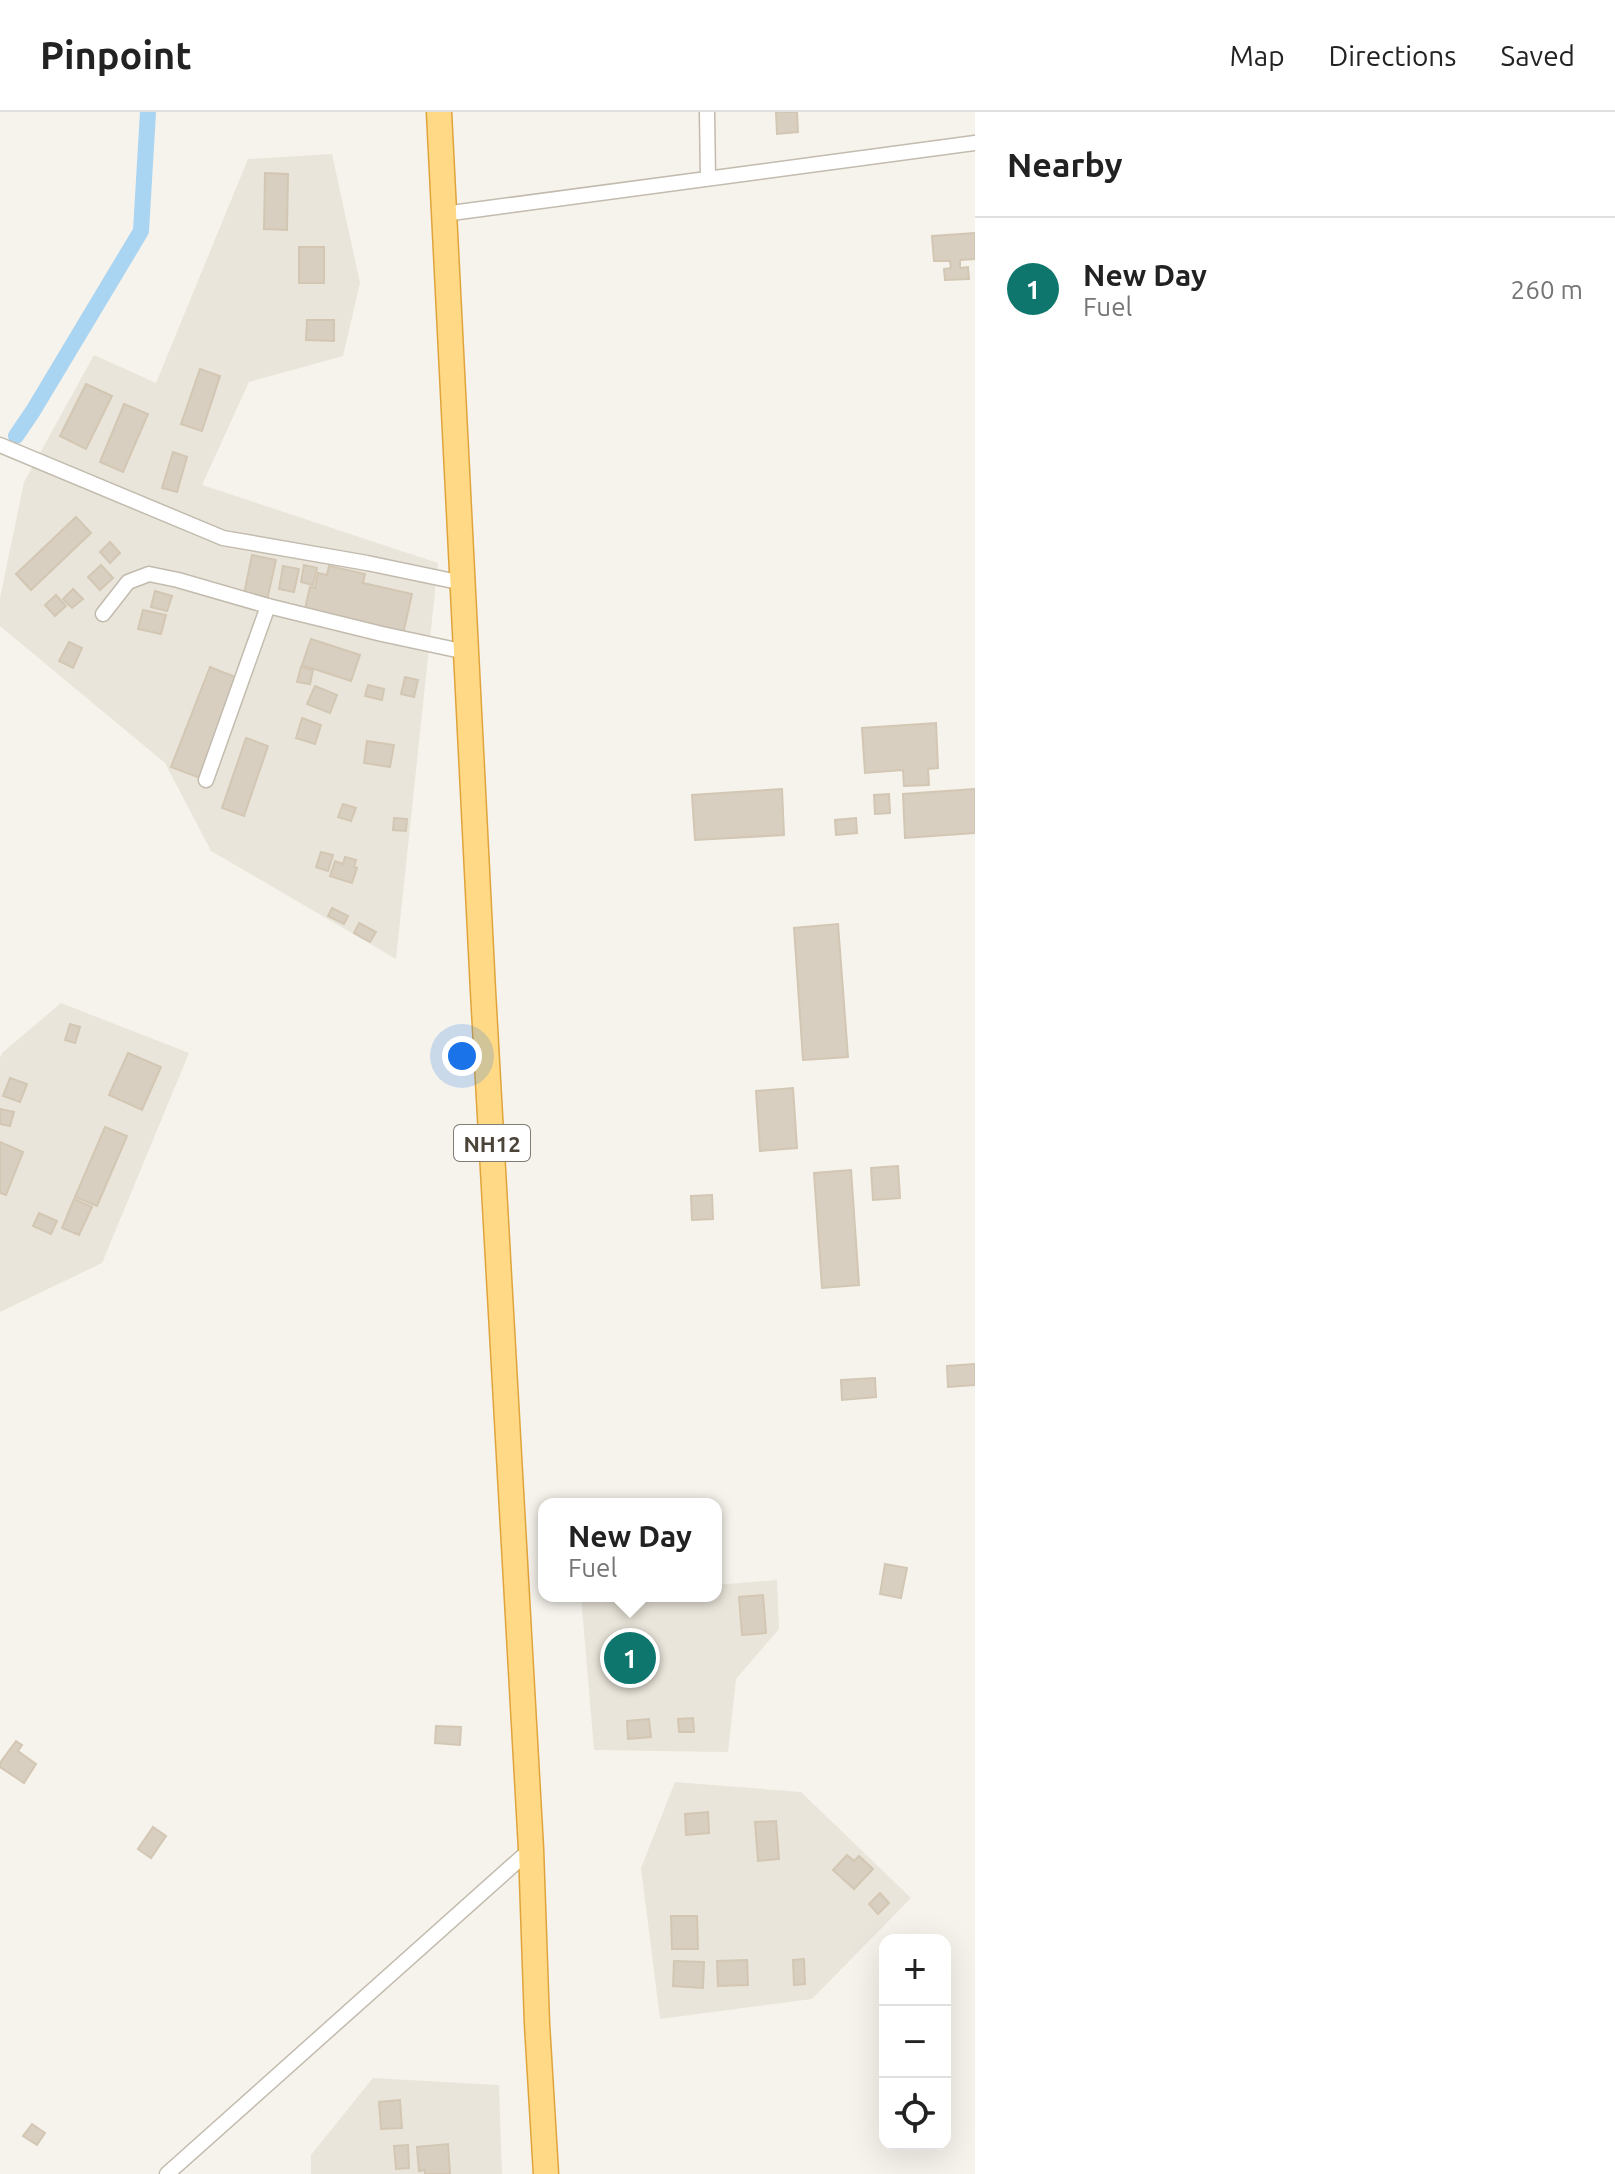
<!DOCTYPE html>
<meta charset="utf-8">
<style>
body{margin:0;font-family:Ubuntu,sans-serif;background:#f6f6f6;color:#222}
.controls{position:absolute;right:24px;bottom:24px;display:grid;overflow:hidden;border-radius:16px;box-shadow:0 8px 32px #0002}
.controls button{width:72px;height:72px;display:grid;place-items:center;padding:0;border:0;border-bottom:2px solid #e0e0e0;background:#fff;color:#222;font:40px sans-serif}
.you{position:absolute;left:462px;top:944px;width:28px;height:28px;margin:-20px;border:6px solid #fff;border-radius:50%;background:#1a73e8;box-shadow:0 0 0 12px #1a73e833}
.badge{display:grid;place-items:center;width:52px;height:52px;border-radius:50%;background:#0f766e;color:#fff;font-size:26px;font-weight:700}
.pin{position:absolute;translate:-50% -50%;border:4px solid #fff;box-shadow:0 2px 8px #0006}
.popup{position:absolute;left:538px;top:1386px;width:184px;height:104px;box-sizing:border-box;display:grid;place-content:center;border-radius:16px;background:#fff;filter:drop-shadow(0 2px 6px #0005);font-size:26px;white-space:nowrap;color:#767676}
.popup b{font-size:30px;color:#222}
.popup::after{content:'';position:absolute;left:50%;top:100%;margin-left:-16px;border:16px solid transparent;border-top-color:#fff}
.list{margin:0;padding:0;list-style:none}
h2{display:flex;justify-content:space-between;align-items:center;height:104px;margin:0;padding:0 32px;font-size:34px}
h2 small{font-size:26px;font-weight:400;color:#767676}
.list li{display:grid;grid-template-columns:52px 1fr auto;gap:24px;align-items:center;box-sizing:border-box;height:144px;padding:0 32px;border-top:2px solid #e0e0e0}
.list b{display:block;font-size:30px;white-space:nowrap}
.list p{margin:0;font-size:26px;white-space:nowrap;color:#767676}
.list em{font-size:26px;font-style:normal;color:#767676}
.icon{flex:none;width:44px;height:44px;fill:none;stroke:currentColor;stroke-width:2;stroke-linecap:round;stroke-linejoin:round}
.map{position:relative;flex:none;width:975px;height:2062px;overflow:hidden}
header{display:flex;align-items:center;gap:48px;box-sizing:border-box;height:112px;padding:0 40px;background:#fff;border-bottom:2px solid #e0e0e0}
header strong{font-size:38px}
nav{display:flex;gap:44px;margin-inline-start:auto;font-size:28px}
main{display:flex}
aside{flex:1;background:#fff}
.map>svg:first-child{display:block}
</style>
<header>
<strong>Pinpoint</strong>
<nav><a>Map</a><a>Directions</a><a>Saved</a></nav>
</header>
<main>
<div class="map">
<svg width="975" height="2062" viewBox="0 0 975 2062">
<rect width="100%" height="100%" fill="#f6f3ec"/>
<!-- residential -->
<g fill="#eae5da">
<polygon points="332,42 360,171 343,244 249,270 202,373 438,451 396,847 211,739 165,651 0,514 0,486 24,370 94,243 156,271 248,47"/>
<polygon points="61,891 189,941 102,1151 0,1200 0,946 2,941"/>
<polygon points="777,1468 779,1517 736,1567 728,1640 594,1638 581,1484 716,1484 716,1473"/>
<polygon points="675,1670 801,1680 911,1786 812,1887 660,1907 641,1756"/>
<polygon points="373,1966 499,1973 502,2062 311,2062 311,2043"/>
</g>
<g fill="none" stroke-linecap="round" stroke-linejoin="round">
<!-- canal -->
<polyline stroke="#a9d4f2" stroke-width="16" points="16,324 33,299 141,119 148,0"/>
</g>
<!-- building -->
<g fill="#d8cfc1" stroke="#d3c7b4" stroke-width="2">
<polygon points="776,0 797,0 798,20 777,22"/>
<polygon points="265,61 288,62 287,118 264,117"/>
<polygon points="975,121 975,147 960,148 960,156 968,155 969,167 945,168 944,157 951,156 950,149 934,149 932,124"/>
<rect x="299" y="135" width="25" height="36"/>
<polygon points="307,208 334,208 334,229 306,228"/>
<polygon points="200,257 220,264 202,319 181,312"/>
<polygon points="86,272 112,284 86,337 60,324"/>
<polygon points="124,292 148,302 123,360 100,350"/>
<polygon points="173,340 187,345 177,380 162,376"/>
<polygon points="76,405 91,421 31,478 16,462"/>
<polygon points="110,430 120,441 110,451 100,440"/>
<polygon points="252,443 276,448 267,488 244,482"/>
<polygon points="101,453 113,466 100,478 88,465"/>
<polygon points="304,453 317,456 313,473 301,470"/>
<polygon points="283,454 299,457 294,480 279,477"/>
<polygon points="329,454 365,462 363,471 412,482 403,522 304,501 310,475 315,476 318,461 327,463"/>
<polygon points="73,477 83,487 72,496 63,487"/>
<polygon points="155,479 172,484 167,499 151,495"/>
<polygon points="56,483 66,494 55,504 45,493"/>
<polygon points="143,498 166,503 161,522 138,517"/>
<polygon points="311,527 360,543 351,569 302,553"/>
<polygon points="69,530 82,536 73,556 59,549"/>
<polygon points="210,555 238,566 200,666 171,655"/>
<polygon points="301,555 313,558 310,572 297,570"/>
<polygon points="405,565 418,568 414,585 401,582"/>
<polygon points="368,573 384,577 382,588 365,584"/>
<polygon points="315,574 337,583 330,601 307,592"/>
<polygon points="302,606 321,613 315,632 296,626"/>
<polygon points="936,611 938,656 928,657 929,673 904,674 903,658 865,661 862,616"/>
<polygon points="246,626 268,634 244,704 222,696"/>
<polygon points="367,629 394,633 390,655 364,651"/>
<polygon points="782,677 784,723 695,728 692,683"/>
<polygon points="975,677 975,721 905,726 903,682"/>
<polygon points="889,682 890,701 875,702 874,683"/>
<polygon points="343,692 356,696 351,709 338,705"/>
<polygon points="394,706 407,707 406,719 393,718"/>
<polygon points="856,706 857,721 836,723 835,708"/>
<polygon points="321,740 333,743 328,759 316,755"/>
<polygon points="345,745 356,748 354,755 357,756 352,771 330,764 335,749 343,752"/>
<polygon points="332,796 348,804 344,812 328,804"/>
<polygon points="359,811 376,820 370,830 354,821"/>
<polygon points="838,812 848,945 803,948 794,816"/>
<polygon points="70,912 80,915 75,931 65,928"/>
<polygon points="128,941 161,955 142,998 109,983"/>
<polygon points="10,966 27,972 20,990 3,984"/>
<polygon points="793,976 797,1036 760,1039 756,979"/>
<polygon points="0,997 14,1000 10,1014 0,1012"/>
<polygon points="105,1015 127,1024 97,1094 75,1085"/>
<polygon points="0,1030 23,1040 6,1083 0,1081"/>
<polygon points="898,1054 900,1086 873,1088 871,1056"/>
<polygon points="851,1058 859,1173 822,1176 814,1061"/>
<polygon points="712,1083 713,1107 692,1108 691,1084"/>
<polygon points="74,1087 92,1095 79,1123 62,1116"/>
<polygon points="39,1101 57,1109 51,1122 33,1114"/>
<polygon points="975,1252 975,1273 948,1275 947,1254"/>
<polygon points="875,1266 876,1285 842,1288 841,1268"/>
<polygon points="885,1452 907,1456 901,1486 880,1482"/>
<polygon points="763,1483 766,1521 742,1523 739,1485"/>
<polygon points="642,1536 644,1565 631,1566 629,1537"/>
<polygon points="693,1606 694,1620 679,1620 678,1607"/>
<polygon points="649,1607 651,1625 628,1627 627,1609"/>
<polygon points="436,1614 461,1615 460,1633 435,1631"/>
<polygon points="16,1629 22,1633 18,1639 36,1652 24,1671 0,1655 0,1651"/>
<polygon points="708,1700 709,1721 686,1723 685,1702"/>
<polygon points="776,1709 779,1747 758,1749 755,1710"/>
<polygon points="153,1715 166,1724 151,1746 138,1737"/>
<polygon points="847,1743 854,1749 859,1744 873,1757 854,1777 833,1758"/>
<polygon points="880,1781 889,1791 878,1802 869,1792"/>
<polygon points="671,1804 697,1804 698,1837 672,1837"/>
<polygon points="804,1847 805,1872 794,1873 793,1848"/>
<polygon points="747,1848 748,1873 718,1874 717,1849"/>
<polygon points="674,1849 704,1850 703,1876 673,1874"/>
<polygon points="400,1988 402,2016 381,2017 379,1990"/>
<polygon points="32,2012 45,2021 37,2033 23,2024"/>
<polygon points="448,2032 450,2062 425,2062 425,2058 419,2059 417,2035"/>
<polygon points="408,2033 409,2056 396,2057 394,2034"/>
</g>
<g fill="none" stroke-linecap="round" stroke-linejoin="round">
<!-- minor casing -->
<g stroke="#c2bbae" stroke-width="17">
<g id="minor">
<polyline points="707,0 708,66"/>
<polyline points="444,102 975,31"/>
<polyline points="0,333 223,426 367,451 463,471"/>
<polyline points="103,502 128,470 149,462 178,468 268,494 382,522 466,540"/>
<polyline points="206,668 268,494"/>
<polyline points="167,2062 531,1737"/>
</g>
</g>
<!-- trunk casing -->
<g stroke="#e0a43c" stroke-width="27">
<polyline id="trunk" points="439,0 483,879 531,1737 537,1912 546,2062"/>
</g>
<!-- minor -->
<use href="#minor" stroke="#fff" stroke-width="14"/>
<!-- trunk -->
<use href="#trunk" stroke="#ffd985" stroke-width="24"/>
</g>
<g text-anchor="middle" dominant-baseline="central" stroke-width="6" stroke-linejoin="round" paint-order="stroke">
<!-- shield labels -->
<rect fill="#fff" stroke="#817c74" stroke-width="2" x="454" y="1013" width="76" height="36" rx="6"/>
<g font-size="22" font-weight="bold" fill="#4b4439">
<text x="492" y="1031">NH12</text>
</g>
</g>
</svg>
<div class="controls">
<button>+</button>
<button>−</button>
<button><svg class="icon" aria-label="locate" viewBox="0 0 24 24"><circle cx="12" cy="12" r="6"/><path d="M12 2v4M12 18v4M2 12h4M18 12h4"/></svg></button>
</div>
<div class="you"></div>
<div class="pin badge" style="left:630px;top:1546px">1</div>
<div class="popup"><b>New Day</b>Fuel</div>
</div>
<aside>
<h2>Nearby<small></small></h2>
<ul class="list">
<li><span class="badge">1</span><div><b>New Day</b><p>Fuel</p></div><em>260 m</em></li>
</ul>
</aside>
</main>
